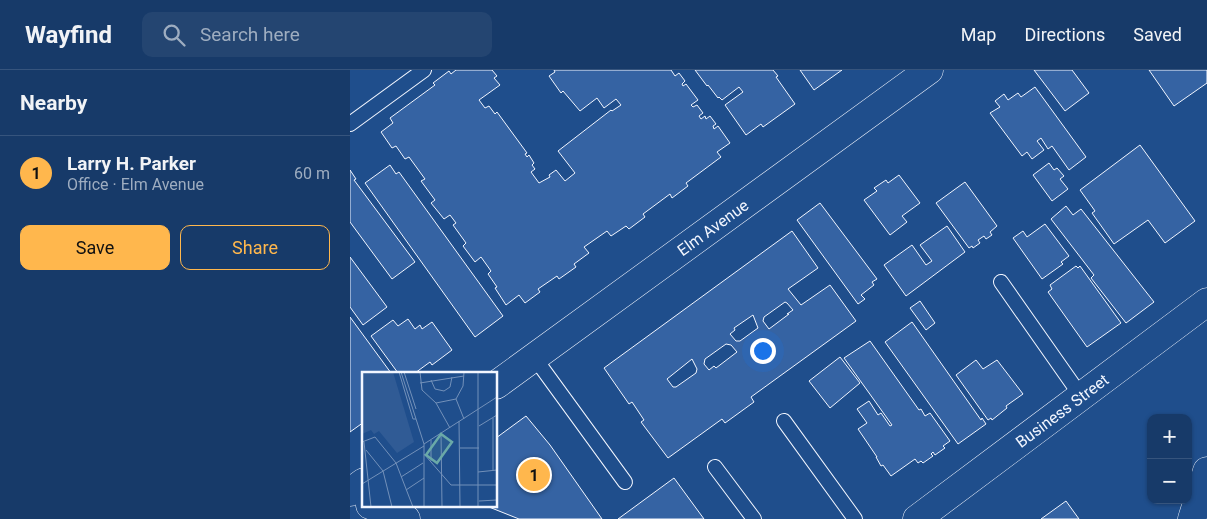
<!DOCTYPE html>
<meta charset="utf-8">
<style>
body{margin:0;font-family:Roboto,sans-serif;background:#244571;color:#f1f3f6}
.controls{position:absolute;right:15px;bottom:15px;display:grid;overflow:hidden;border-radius:10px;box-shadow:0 1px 4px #0004}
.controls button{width:45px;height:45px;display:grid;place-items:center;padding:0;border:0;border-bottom:1px solid #36547d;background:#173a69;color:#f1f3f6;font:25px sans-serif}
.you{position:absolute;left:412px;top:280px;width:18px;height:18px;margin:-12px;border:4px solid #fff;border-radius:50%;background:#1a73e8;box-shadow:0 0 0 8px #1a73e833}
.badge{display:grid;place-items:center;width:32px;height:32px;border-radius:50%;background:#ffb74d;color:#111;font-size:16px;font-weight:700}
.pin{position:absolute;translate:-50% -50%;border:2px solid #fff;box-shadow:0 1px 5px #0006}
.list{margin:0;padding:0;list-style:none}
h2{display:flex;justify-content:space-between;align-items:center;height:65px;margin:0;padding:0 20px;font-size:21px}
h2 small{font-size:16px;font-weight:400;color:#9eadc0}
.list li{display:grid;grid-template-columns:32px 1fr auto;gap:15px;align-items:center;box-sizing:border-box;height:75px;padding:0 20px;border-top:1px solid #36547d}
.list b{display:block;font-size:19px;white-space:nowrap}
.list p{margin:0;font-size:16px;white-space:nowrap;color:#9eadc0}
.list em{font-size:16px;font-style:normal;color:#9eadc0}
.actions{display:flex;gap:10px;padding:15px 20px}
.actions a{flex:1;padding:11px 0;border:1px solid #ffb74d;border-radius:10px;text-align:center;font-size:18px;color:#ffb74d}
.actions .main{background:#ffb74d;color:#111}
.icon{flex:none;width:28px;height:28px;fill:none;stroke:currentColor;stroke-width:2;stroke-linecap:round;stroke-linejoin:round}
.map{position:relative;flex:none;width:857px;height:449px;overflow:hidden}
header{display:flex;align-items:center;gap:30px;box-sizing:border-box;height:70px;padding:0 25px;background:#173a69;border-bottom:1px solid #36547d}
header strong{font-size:24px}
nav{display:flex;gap:28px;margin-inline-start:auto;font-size:18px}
.search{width:350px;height:45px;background:#244571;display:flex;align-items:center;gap:12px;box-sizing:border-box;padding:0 18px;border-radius:10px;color:#9eadc0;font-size:19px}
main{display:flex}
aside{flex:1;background:#173a69}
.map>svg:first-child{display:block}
</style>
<header>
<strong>Wayfind</strong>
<div class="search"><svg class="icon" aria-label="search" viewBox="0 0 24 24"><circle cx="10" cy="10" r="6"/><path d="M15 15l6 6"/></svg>Search here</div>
<nav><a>Map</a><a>Directions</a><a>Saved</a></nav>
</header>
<main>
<aside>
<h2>Nearby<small></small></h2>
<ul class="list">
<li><span class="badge">1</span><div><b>Larry H. Parker</b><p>Office · Elm Avenue</p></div><em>60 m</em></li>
</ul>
<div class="actions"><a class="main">Save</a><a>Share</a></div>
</aside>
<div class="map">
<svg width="857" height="449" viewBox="0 0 857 449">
<rect width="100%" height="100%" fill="#1f4e8c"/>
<!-- building -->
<g fill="#3563a3" stroke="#f2f6ff" fill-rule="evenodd">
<polygon points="106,0 142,0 147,6 144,8 150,15 129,30 135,38 139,36 145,44 147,42 177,83 175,84 177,87 179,85 184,93 182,95 185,99 181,102 189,113 200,107 199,105 206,100 215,111 225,103 208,81 261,40 262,41 271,35 266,29 254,38 247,28 230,41 213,21 211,23 199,6 205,2 204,0 321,0 325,6 329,3 335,11 332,14 333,16 336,14 348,30 341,35 343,37 347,35 353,43 349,46 351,49 355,46 356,49 360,46 366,54 363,56 364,59 368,56 380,73 367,82 371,87 336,113 338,116 322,128 320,124 293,144 295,147 279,159 276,156 261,166 257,161 234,177 239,183 224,194 226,197 209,209 207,206 188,219 190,222 175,233 169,225 156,235 145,218 147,217 138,204 141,201 131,187 125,192 113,176 116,173 103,155 106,153 100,145 94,149 81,133 85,130 71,111 75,109 59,87 55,89 46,76 42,78 31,62 43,53 40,48 85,15 83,13 99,1 101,4"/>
<polygon points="345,0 423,0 428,6 426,7 445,34 413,57 411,54 396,65 375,35 393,22 389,17 372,30 369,27 368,28 358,15 357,16"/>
<polygon points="450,0 492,0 464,20"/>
<polygon points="684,0 722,0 739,23 715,41"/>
<polygon points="799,0 857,0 857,13 824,36"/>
<polygon points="685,17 736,87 719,100 702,76 698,79 691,68 687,71 694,80 682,89 677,82 672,86 640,43 650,37 645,31 654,24 658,30 668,23 671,27"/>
<polygon points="790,75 845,151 815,173 798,150 764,174 742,143 745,141 730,120"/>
<polygon points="699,93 704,100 707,98 714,106 710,109 718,119 702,131 683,105"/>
<polygon points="40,95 46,104 49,102 153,246 125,267 15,113"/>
<polygon points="0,100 6,109 4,110 65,192 42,209 0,152"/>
<polygon points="549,105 570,133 552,146 557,152 540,165 514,130 527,121 524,118 536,110 538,113"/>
<polygon points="615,112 647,156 640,162 642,165 636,169 634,166 628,170 630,173 623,178 622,176 619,178 586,133"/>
<polygon points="470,133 527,209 522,212 524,215 511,225 515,229 508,234 447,150"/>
<polygon points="716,136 723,145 731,139 804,232 776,253 741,208 744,205 701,149"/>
<polygon points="695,154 719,186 711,192 713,194 692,209 663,168 673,161 677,167"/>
<polygon points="597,156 615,182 556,226 534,195 562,175 576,195 582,191 570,175"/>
<path d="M442 161 468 198 438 219 451 235 480 215 506 251 401 327 404 332 375 353 372 349 318 388 291 352 294 350 282 332 279 334 254 298ZM435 232 437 233 443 240 437 244H439L419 259 413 251 414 247ZM403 245 408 258 390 271H386L380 264 385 260 384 258ZM376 274 381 275 387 282 366 298 364 296 359 300 354 294 355 289ZM342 289 347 299 346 303 326 317H323L317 309Z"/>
<polygon points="0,187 37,237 13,255 0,237"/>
<polygon points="726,196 728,198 730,196 771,253 737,277 698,222 702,219 700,215"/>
<polygon points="570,231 585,253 576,260 560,238"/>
<polygon points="0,247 41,303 14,303 14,352 0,362"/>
<polygon points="58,249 65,259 70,255 72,259 82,252 102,280 82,295 80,292 65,303 48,303 21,266 43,250 48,256"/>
<polygon points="562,252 631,350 632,348 636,354 608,374 535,272"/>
<polygon points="520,271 569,340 571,339 575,346 580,343 600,371 593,376 595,378 585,385 583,382 581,384 583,386 573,393 571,391 568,393 565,389 541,406 533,395 531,396 526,387 527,387 508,359 517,353 507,339 519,331 528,345 531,343 540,356 542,355 494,288"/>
<polygon points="490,287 510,313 480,338 459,311"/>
<polygon points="626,290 633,299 647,290 673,324 656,336 657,338 642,350 641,348 638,350 606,305"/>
<polygon points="176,346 200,375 252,449 169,449 134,435 146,435 146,368"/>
<polygon points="324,408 354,449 268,449"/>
<polygon points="716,431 729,449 691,449"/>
</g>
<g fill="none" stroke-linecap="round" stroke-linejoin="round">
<!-- lane casing -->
<g stroke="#f2f6ff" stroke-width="16">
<g id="lane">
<polyline points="0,54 74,0"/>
<polyline points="651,212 731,326"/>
<polyline points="184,287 275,412"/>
<polyline points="434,351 505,449"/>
<polyline points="365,397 404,449"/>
</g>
</g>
<!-- street casing -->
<g stroke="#f2f6ff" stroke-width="29">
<g id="street">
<path id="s1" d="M146 315 579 0"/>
<polyline points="0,422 14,412"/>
<path id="s2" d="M567 449 857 232"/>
</g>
</g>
<!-- secondary casing -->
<g stroke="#f2f6ff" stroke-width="29">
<g id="secondary">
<polyline points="20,435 56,449"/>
<polyline points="842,449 857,401"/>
</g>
</g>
<!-- lane -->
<use href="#lane" stroke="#1f4e8c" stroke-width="14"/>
<!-- street -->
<use href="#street" stroke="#1f4e8c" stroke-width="28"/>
<!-- secondary -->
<use href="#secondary" stroke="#1f4e8c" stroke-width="28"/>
</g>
<g text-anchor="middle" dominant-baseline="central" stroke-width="4" stroke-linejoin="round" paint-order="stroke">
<!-- street labels -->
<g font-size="16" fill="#f2f6ff" stroke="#1f4e8c">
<text stroke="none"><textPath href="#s1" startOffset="268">Elm Avenue</textPath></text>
<text stroke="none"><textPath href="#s2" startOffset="181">Business Street</textPath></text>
</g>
</g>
<!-- overview -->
<g transform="translate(12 302)">
<rect width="135" height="135" fill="#1f4e8c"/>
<path d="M0 0H31L52 70 35 81 17 59 12 62 9 58 0 62Z" fill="#305b95"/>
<path fill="none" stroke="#7391ba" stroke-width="1" d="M37 0 51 47H54M39 0 62 72V135M42 0 54 37M58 0 60 18 74 31 88 56M69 8 73 17 82 19 88 15 90 5M58 11 102 4M74 31 94 27M131 46V99M102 47 94 27 101 14 102 0M97 49 98 135M117 54 135 43M79 61 80 135M69 68V89M0 70 13 65 34 91 51 135M2 70 9 135M62 72 135 25M98 76H117M4 78 21 99 30 135M62 82 89 113H135M116 100 135 98M39 105 61 91M0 112 62 74M44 118 62 106M117 129 135 128M116 135V0"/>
<path fill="#6aa9a8" fill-opacity="0.15" stroke="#6aa9a8" stroke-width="2.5" d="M79 62 90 70 75 91 64 83Z"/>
<rect width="135" height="135" fill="none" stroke="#f2f6ff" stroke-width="2.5"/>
</g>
</svg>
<div class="controls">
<button>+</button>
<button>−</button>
</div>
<div class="you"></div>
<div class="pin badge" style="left:184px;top:405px">1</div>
</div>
</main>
